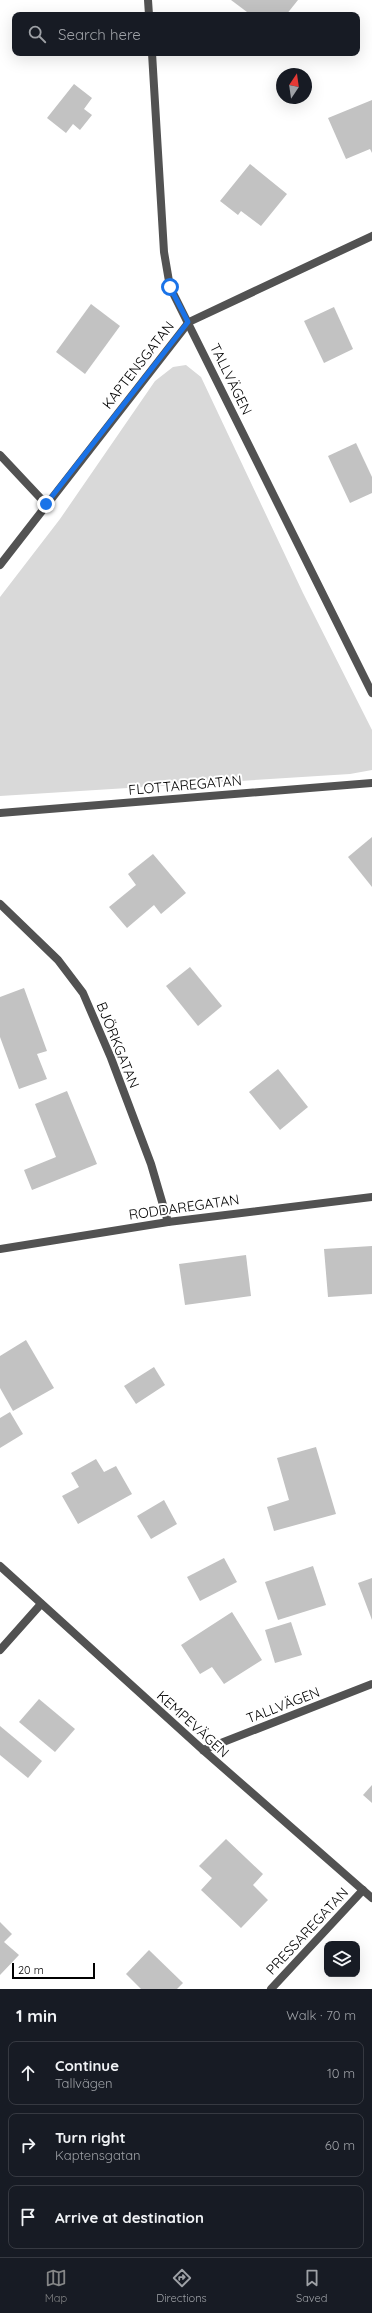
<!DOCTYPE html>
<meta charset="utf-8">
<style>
body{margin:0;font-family:Quicksand,sans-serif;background:#20242c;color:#f1f3f6}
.controls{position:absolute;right:12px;bottom:12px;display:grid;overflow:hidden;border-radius:8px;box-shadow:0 4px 16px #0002}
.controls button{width:36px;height:36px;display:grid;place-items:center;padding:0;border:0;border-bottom:1px solid #363941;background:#171b24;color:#f1f3f6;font:20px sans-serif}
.compass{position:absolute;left:276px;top:68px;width:36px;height:36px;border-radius:50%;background:#171b24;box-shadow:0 4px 16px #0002;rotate:13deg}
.scale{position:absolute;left:12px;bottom:10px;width:83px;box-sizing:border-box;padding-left:4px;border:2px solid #000;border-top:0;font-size:11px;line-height:14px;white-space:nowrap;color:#000;-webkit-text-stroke:3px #fff;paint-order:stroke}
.stop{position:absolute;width:12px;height:12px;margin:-9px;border:3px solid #1a73e8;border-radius:50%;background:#fff}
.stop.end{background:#1a73e8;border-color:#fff;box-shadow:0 1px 4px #0008}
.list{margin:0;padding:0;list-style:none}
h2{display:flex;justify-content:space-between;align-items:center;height:52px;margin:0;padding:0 16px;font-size:17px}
h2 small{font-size:13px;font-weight:400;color:#9ea1a6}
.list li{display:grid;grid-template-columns:26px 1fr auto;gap:12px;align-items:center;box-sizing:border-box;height:64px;margin:0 8px 8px;padding:0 8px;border:1px solid #363941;border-radius:8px}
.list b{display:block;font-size:15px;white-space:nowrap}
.list p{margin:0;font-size:13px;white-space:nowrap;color:#9ea1a6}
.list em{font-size:13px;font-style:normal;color:#9ea1a6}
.icon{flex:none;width:22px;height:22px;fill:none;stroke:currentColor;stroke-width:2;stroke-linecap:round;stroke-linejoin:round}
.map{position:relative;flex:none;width:372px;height:1989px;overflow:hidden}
.search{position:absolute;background:#171b24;box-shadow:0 4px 16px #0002;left:12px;right:12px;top:12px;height:44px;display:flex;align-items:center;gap:10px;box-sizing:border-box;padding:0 14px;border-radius:8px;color:#9ea1a6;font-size:15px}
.sheet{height:268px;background:#171b24}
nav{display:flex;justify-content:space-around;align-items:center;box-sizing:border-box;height:56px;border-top:1px solid #363941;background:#171b24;font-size:11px;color:#9ea1a6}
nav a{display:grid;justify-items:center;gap:2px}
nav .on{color:#858687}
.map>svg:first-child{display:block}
</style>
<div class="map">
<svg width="372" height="1989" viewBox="0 0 372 1989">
<rect width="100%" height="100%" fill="#fff"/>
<!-- green -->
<polygon fill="#d9d9d9" points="186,365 201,377 303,593 372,730 372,770 350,774 0,796 0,597 60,519 155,381 173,367"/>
<!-- building -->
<g fill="#c2c2c2">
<polygon points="231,0 298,0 286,15 251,15"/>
<polygon points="74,84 92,98 84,109 92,115 80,130 73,124 66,133 47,118"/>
<polygon points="372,100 372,153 370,149 346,159 328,118"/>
<polygon points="250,164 287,194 261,226 241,211 238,215 220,201"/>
<polygon points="91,304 120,326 85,374 56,352"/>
<polygon points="334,307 353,349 324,363 304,321"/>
<polygon points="356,443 372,477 372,493 350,503 328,456"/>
<polygon points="372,837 372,887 348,857"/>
<polygon points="153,854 186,893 161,914 154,905 127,928 109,907 136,885 128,874"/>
<polygon points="190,967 222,1006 198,1026 166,986"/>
<polygon points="24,988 47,1051 37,1054 47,1079 19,1089 0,1037 0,997"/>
<polygon points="278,1069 308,1107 280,1130 249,1092"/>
<polygon points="67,1091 97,1164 32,1190 24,1170 56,1157 35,1104"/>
<polygon points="372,1246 372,1294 328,1297 324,1249"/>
<polygon points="246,1255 251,1296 185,1305 179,1264"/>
<polygon points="26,1340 54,1388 13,1411 0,1388 0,1356"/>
<polygon points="154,1367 165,1385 136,1404 124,1386"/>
<polygon points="10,1412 23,1434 0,1448 0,1418"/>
<polygon points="316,1447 336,1514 274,1531 267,1507 289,1500 277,1458"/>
<polygon points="96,1459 104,1472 116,1466 132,1494 78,1524 62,1496 79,1487 71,1473"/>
<polygon points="164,1500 177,1524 151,1539 137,1516"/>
<polygon points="224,1558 237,1582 200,1601 187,1577"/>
<polygon points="313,1566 326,1605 278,1620 265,1582"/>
<polygon points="372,1578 372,1620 358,1583"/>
<polygon points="232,1612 262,1660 224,1684 212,1667 200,1674 181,1645"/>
<polygon points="291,1622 302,1655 275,1663 265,1630"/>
<polygon points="39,1699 75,1729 55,1752 19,1722"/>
<polygon points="0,1726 42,1761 28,1778 0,1755"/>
<polygon points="372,1785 372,1803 363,1795"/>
<polygon points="226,1839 263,1874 253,1885 268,1900 241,1928 201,1890 212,1878 199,1866"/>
<polygon points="0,1922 12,1934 4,1942 19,1955 0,1975"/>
<polygon points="149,1950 183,1983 177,1989 141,1989 126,1974"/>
</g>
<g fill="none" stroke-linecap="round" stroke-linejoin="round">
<!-- minor -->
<g stroke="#525252" stroke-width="8">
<polyline points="148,0 149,15"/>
<polyline points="152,53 164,252 170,287 372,693"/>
<polyline points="0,455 46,504"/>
<polyline points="0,565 189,322 372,236"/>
<polyline points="0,813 372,783"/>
<polyline points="0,904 58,960 83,993 111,1058 151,1164 168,1222"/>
<polyline points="0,1249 168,1222 372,1197"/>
<polyline points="0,1566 203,1750 372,1898"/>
<polyline points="0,1650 41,1604"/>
<polyline points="203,1750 372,1684"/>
<polyline points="271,1989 363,1890"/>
</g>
</g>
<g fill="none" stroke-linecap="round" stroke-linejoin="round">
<!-- route -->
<polyline stroke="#1a73e8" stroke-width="5" points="46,504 188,322 170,287"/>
</g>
<g text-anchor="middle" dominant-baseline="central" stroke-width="4" stroke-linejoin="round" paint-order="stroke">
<!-- street labels -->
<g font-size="14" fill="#000" stroke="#fff">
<text transform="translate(138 365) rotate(-52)">KAPTENSGATAN</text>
<text transform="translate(231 379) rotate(64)">TALLVÄGEN</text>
<text transform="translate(185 785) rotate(-5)">FLOTTAREGATAN</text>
<text transform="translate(118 1045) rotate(68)">BJÖRKGATAN</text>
<text transform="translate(184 1207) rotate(-8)">RODDAREGATAN</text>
<text transform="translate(283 1705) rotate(-21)">TALLVÄGEN</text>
<text transform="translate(193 1724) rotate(42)">KEMPEVÄGEN</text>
<text transform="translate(307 1931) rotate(-47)">PRESSAREGATAN</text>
</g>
</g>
</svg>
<div class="controls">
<button><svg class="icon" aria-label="layers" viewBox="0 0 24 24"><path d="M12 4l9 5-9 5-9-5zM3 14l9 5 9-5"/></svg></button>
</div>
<svg class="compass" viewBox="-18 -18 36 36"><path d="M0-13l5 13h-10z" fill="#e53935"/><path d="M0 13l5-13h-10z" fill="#9ea1a6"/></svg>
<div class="scale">20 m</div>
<div class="stop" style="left:170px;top:287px"></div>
<div class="stop end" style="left:46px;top:504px"></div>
<div class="search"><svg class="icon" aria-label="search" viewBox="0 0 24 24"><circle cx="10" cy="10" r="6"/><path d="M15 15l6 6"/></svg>Search here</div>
</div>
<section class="sheet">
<h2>1 min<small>Walk · 70 m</small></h2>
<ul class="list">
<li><svg class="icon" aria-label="ahead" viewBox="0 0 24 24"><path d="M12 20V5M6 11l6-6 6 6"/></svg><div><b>Continue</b><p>Tallvägen</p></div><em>10 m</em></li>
<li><svg class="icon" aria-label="right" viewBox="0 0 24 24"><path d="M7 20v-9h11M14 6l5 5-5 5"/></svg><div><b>Turn right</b><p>Kaptensgatan</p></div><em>60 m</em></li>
<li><svg class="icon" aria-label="arrive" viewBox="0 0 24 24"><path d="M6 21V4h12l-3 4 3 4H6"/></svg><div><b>Arrive at destination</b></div></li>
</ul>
</section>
<nav>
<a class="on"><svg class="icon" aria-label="map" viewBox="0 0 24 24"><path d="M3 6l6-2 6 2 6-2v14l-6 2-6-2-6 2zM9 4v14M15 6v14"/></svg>Map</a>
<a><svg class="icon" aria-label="directions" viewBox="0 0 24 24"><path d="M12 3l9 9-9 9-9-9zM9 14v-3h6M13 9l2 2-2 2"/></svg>Directions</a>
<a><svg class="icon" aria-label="saved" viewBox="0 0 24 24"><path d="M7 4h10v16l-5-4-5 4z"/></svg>Saved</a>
</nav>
